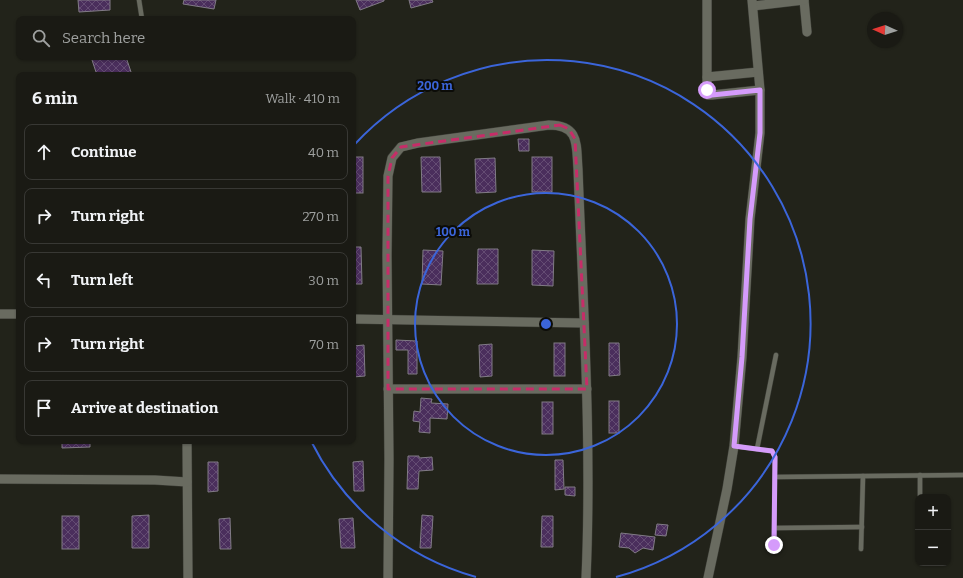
<!DOCTYPE html>
<meta charset="utf-8">
<style>
body{margin:0;font-family:Bitter,serif;background:#23231d;color:#f1f3f6}
.controls{position:absolute;right:12px;bottom:12px;display:grid;overflow:hidden;border-radius:8px;box-shadow:0 1px 3px #0004}
.controls button{width:36px;height:36px;display:grid;place-items:center;padding:0;border:0;border-bottom:1px solid #383834;background:#1a1a14;color:#f1f3f6;font:20px sans-serif}
.compass{position:absolute;left:867px;top:12px;width:36px;height:36px;border-radius:50%;background:#1a1a14;box-shadow:0 1px 3px #0004;rotate:273deg}
.stop{position:absolute;width:12px;height:12px;margin:-9px;border:3px solid #d59bfb;border-radius:50%;background:#fff}
.stop.end{background:#d59bfb;border-color:#fff;box-shadow:0 1px 4px #0008}
.list{margin:0;padding:0;list-style:none}
h2{display:flex;justify-content:space-between;align-items:center;height:52px;margin:0;padding:0 16px;font-size:17px}
h2 small{font-size:13px;font-weight:400;color:#9fa1a0}
.list li{display:grid;grid-template-columns:26px 1fr auto;gap:12px;align-items:center;box-sizing:border-box;height:56px;margin:0 8px 8px;padding:0 8px;border:1px solid #383834;border-radius:8px}
.list b{display:block;font-size:15px;white-space:nowrap}
.list em{font-size:13px;font-style:normal;color:#9fa1a0}
.icon{flex:none;width:22px;height:22px;fill:none;stroke:currentColor;stroke-width:2;stroke-linecap:round;stroke-linejoin:round}
.map{position:relative;flex:none;width:963px;height:578px;overflow:hidden}
.search{position:absolute;background:#1a1a14;box-shadow:0 1px 3px #0004;left:16px;top:16px;width:340px;height:44px;display:flex;align-items:center;gap:10px;box-sizing:border-box;padding:0 14px;border-radius:8px;color:#9fa1a0;font-size:15px}
.panel{position:absolute;background:#1a1a14;box-shadow:0 1px 3px #0004;left:16px;top:72px;width:340px;height:372px;border-radius:8px}
.map>svg:first-child{display:block}
</style>
<div class="map">
<svg width="963" height="578" viewBox="0 0 963 578">
<defs>
<pattern id="building-cross-hatch" width="8" height="8" patternUnits="userSpaceOnUse"><rect width="8" height="8" fill="#4a2e5c"/><path d="M0 0l8 8M0 8l8-8" fill="none" stroke="#644c73"/></pattern>
</defs>
<rect width="100%" height="100%" fill="#22231a"/>
<!-- building -->
<g fill="url(#building-cross-hatch)" stroke="#817b86">
<polygon points="78,0 110,0 110,10 79,12"/>
<polygon points="184,0 216,0 214,9 183,4"/>
<polygon points="356,0 384,0 384,1 360,10"/>
<polygon points="409,0 432,0 433,2 411,8"/>
<polygon points="91,57 126,57 132,75 97,75"/>
<polygon points="518,139 529,139 529,151 519,151"/>
<rect x="353" y="157" width="10" height="36"/>
<polygon points="421,157 440,157 441,192 422,192"/>
<rect x="532" y="157" width="20" height="35"/>
<polygon points="495,158 496,192 476,193 475,159"/>
<polygon points="353,247 361,247 362,284 353,284"/>
<polygon points="478,249 498,249 498,284 477,284"/>
<polygon points="423,250 443,251 441,285 422,284"/>
<polygon points="532,250 554,251 553,286 532,285"/>
<polygon points="396,340 417,341 417,374 408,374 408,350 396,350"/>
<rect x="554" y="343" width="11" height="33"/>
<polygon points="609,343 619,343 620,375 609,376"/>
<polygon points="492,344 492,376 480,377 479,345"/>
<polygon points="364,345 365,376 353,377 353,346"/>
<polygon points="421,398 432,399 431,403 448,404 447,419 430,418 430,433 419,432 420,422 413,421 414,411 420,412"/>
<rect x="609" y="401" width="10" height="32"/>
<rect x="542" y="402" width="11" height="32"/>
<polygon points="62,441 90,441 90,447 62,448"/>
<polygon points="408,456 419,456 419,458 432,457 433,470 419,471 418,489 407,489"/>
<polygon points="555,460 563,460 564,489 555,490"/>
<polygon points="363,461 364,491 354,491 353,462"/>
<polygon points="208,462 218,462 218,491 208,492"/>
<polygon points="565,487 575,487 575,496 565,495"/>
<polygon points="149,515 149,548 132,548 132,516"/>
<polygon points="422,515 433,516 431,548 420,548"/>
<rect x="62" y="516" width="17" height="33"/>
<polygon points="542,516 553,516 553,547 541,547"/>
<polygon points="230,518 231,549 220,549 219,519"/>
<polygon points="353,518 355,548 341,548 339,519"/>
<polygon points="657,524 668,525 666,536 655,535"/>
<polygon points="621,533 655,537 653,550 643,548 635,553 629,548 619,547"/>
</g>
<g fill="none" stroke-linecap="round" stroke-linejoin="round">
<!-- lane casing -->
<g stroke="#3c3d36" stroke-width="5.5">
<g id="lane">
<polyline points="139,0 142,19"/>
<polyline points="734,446 772,451 775,457 774,545"/>
<polyline points="757,449 776,355"/>
<polyline points="920,475 920,497"/>
<polyline points="775,477 963,475"/>
<polyline points="775,528 862,527"/>
<polyline points="861,549 863,476"/>
</g>
</g>
<!-- street casing -->
<g stroke="#3c3d36" stroke-width="10">
<g id="street">
<polyline points="707,0 707,91 708,95 712,95 760,90"/>
<polyline points="804,0 807,32"/>
<polyline points="753,6 804,0"/>
<polyline points="707,77 758,72"/>
<polyline points="0,314 19,314"/>
<polyline points="353,319 584,323"/>
<polyline points="388,389 587,389"/>
<polyline points="187,441 188,578"/>
<polyline points="0,479 155,480 187,482"/>
<path d="M388 578 389 459 387 255 388 176 392 158 401 147 418 143 549 125C580 125 576 145 578 169 583 305 592 442 586 578"/>
<polyline points="708,578 727,489 734,446 742,357 750,219 760,133 760,90 752,0"/>
</g>
</g>
<!-- lane -->
<use href="#lane" stroke="#696b60" stroke-width="4.5"/>
<!-- street -->
<use href="#street" stroke="#696b60" stroke-width="9"/>
</g>
<g fill="none" stroke-linecap="round" stroke-linejoin="round">
<!-- route -->
<polyline stroke="#d59bfb" stroke-width="5" points="707,90 708,94 712,95 760,90 760,133 750,219 742,357 734,446 772,451 775,457 774,545"/>
</g>
<!-- marked area -->
<path fill="none" stroke="#c62d68" stroke-width="3" stroke-dasharray="8 5" stroke-linejoin="round" d="M560 125 569 129 575 139 587 389H388V176L392 158 401 147Z"/>
<!-- distance rings -->
<g fill="none" stroke="#3b65da" stroke-width="2">
<circle cx="546" cy="324" r="131"/>
<path d="M476 577A263 263 0 0 1 311 441M354 145A263 263 0 1 1 616 577"/>
</g>
<circle cx="546" cy="324" r="6" fill="#3b65da" stroke="#0c0c08" stroke-width="2"/>
<g font-size="12" text-anchor="middle" font-weight="bold" fill="#3b65da" stroke="#0c0c08" stroke-width="4" stroke-linejoin="round" paint-order="stroke">
<text x="435" y="90">200 m</text>
<text x="453" y="236">100 m</text>
</g>
</svg>
<div class="controls">
<button>+</button>
<button>−</button>
</div>
<svg class="compass" viewBox="-18 -18 36 36"><path d="M0-13l5 13h-10z" fill="#e53935"/><path d="M0 13l5-13h-10z" fill="#9fa1a0"/></svg>
<div class="stop" style="left:707px;top:90px"></div>
<div class="stop end" style="left:774px;top:545px"></div>
<div class="search"><svg class="icon" aria-label="search" viewBox="0 0 24 24"><circle cx="10" cy="10" r="6"/><path d="M15 15l6 6"/></svg>Search here</div>
<section class="panel">
<h2>6 min<small>Walk · 410 m</small></h2>
<ul class="list">
<li><svg class="icon" aria-label="ahead" viewBox="0 0 24 24"><path d="M12 20V5M6 11l6-6 6 6"/></svg><div><b>Continue</b></div><em>40 m</em></li>
<li><svg class="icon" aria-label="right" viewBox="0 0 24 24"><path d="M7 20v-9h11M14 6l5 5-5 5"/></svg><div><b>Turn right</b></div><em>270 m</em></li>
<li><svg class="icon" aria-label="left" viewBox="0 0 24 24"><path d="M17 20v-9H6M10 6l-5 5 5 5"/></svg><div><b>Turn left</b></div><em>30 m</em></li>
<li><svg class="icon" aria-label="right" viewBox="0 0 24 24"><path d="M7 20v-9h11M14 6l5 5-5 5"/></svg><div><b>Turn right</b></div><em>70 m</em></li>
<li><svg class="icon" aria-label="arrive" viewBox="0 0 24 24"><path d="M6 21V4h12l-3 4 3 4H6"/></svg><div><b>Arrive at destination</b></div></li>
</ul>
</section>
</div>
